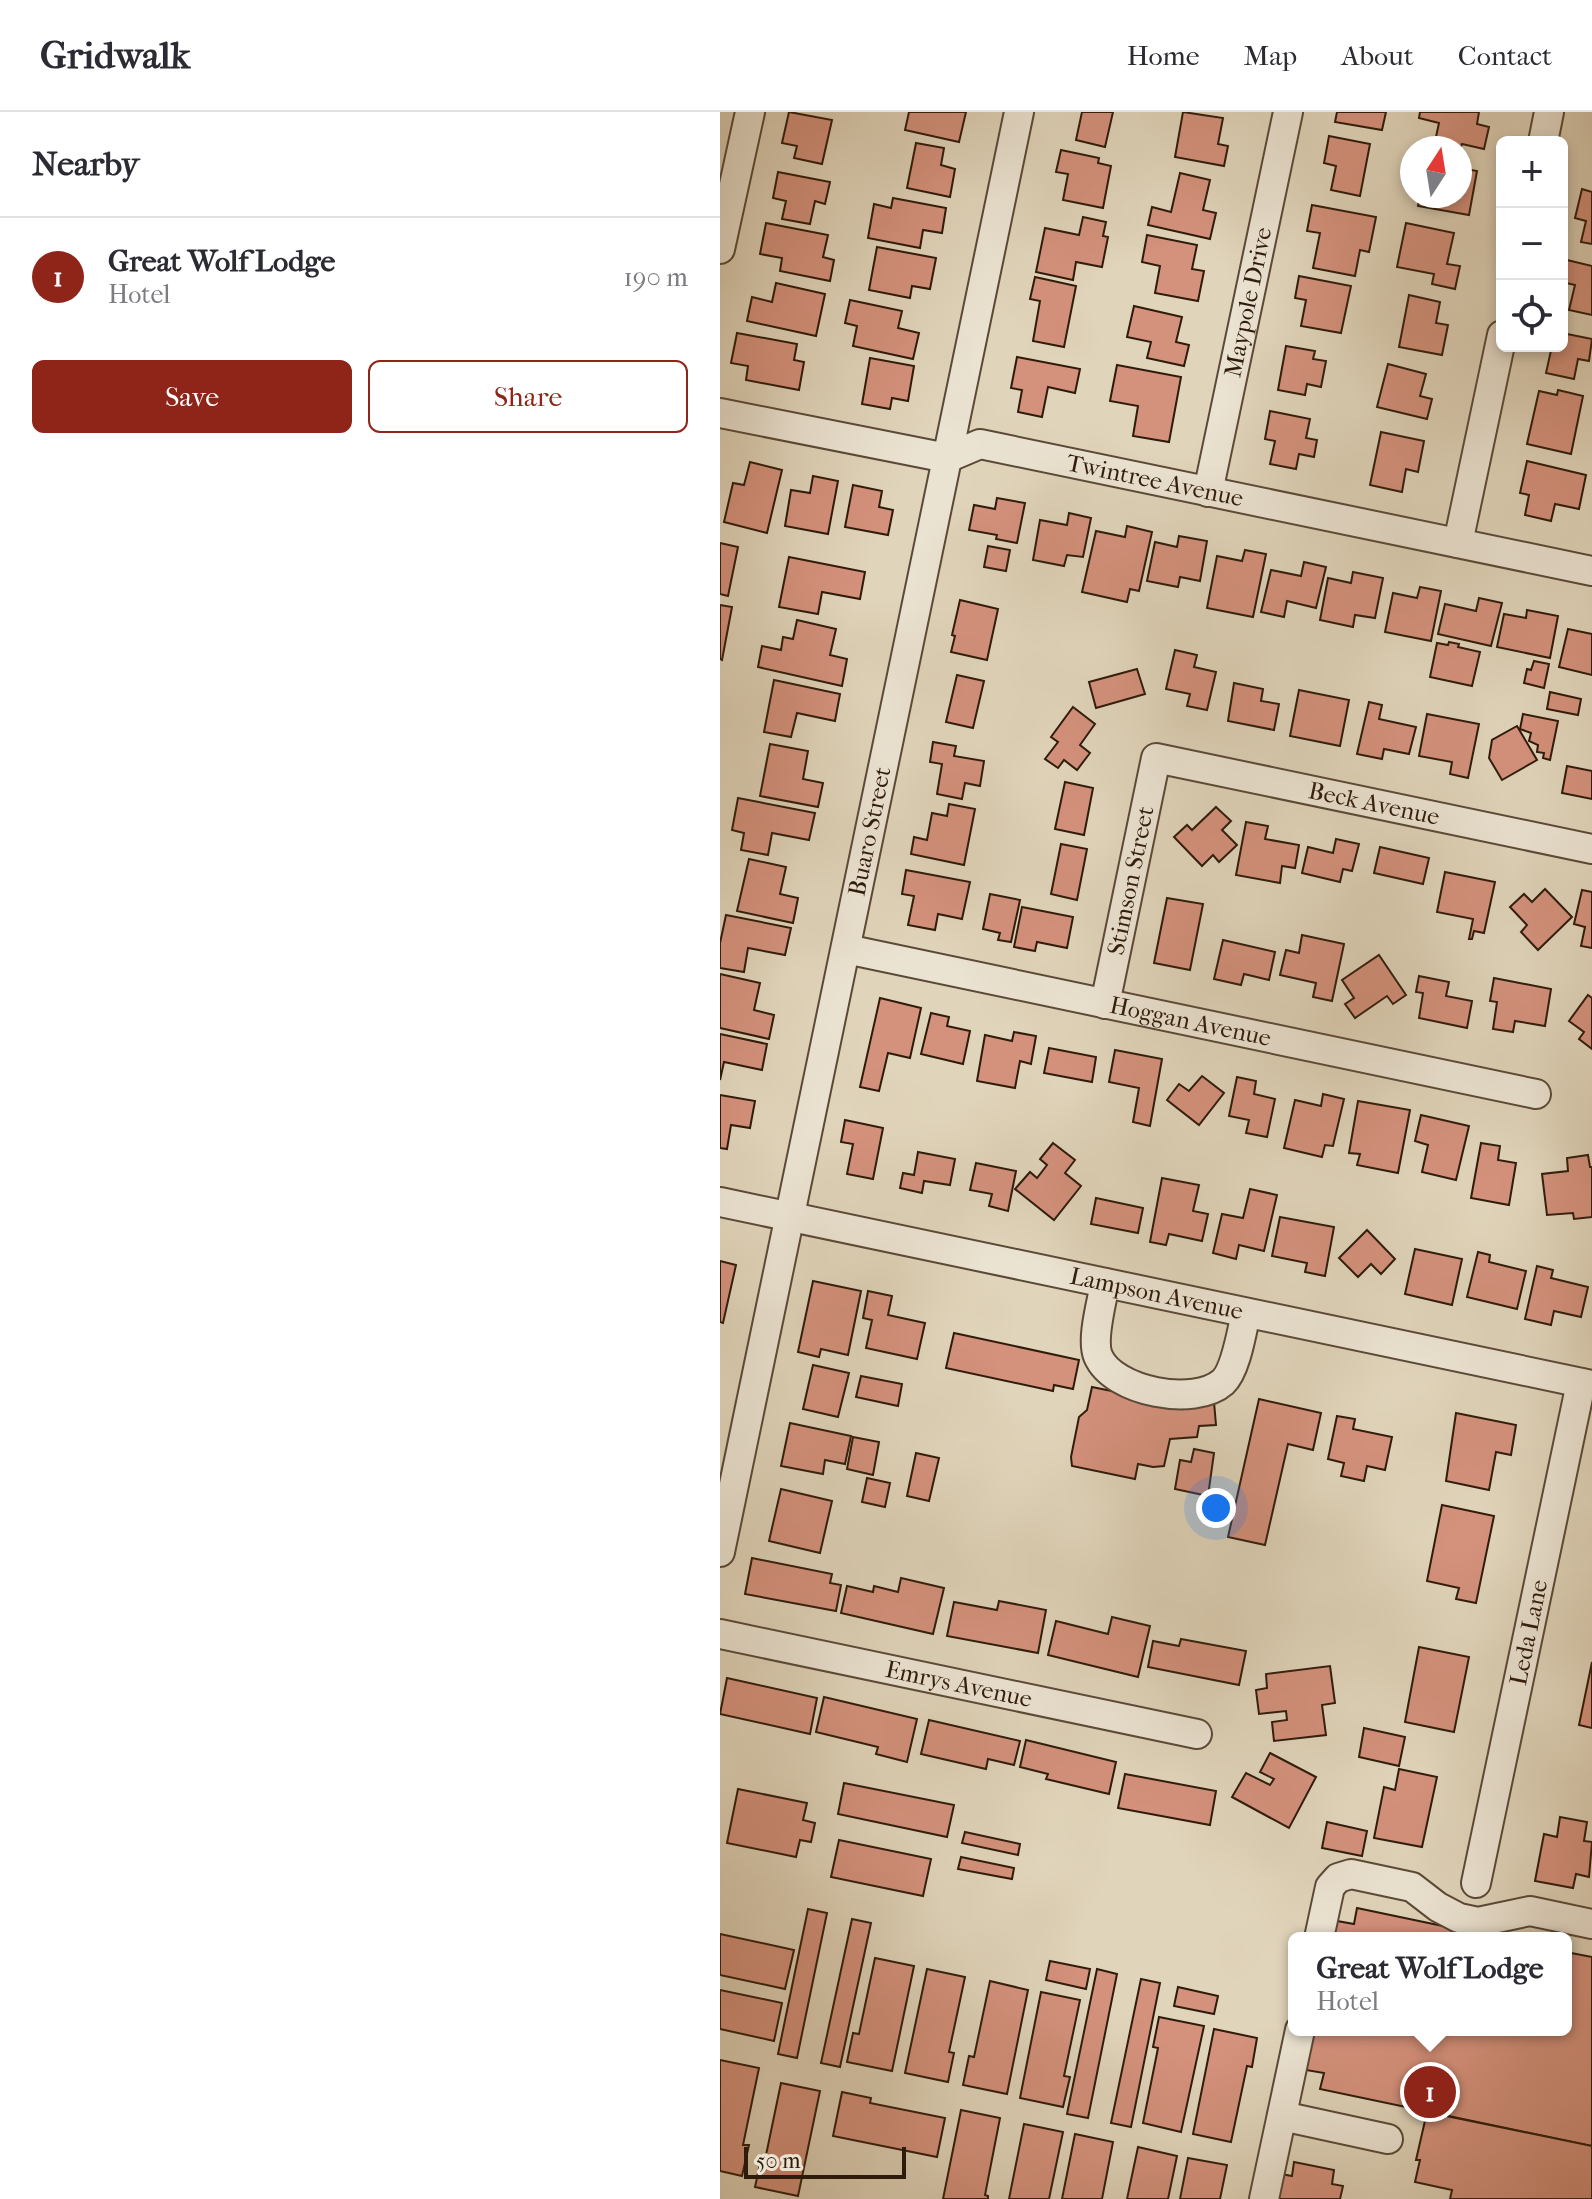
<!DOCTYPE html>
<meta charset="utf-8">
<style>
body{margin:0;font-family:"IM FELL French Canon",serif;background:#f2f2f3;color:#2b2b33}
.controls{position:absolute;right:24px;top:24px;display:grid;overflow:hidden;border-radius:12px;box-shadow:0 4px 12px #0003}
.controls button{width:72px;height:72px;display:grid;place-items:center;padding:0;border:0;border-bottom:2px solid #e1e1e2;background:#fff;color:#2b2b33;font:40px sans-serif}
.compass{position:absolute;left:680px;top:24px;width:72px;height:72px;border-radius:50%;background:#fff;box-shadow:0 4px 12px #0003;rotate:12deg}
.scale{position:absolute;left:24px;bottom:20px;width:162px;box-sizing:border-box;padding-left:8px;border:4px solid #2f1b0b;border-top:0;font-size:22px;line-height:28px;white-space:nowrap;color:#2f1b0b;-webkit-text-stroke:6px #ebe3d2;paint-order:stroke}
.you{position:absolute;left:496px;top:1396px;width:28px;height:28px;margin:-20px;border:6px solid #fff;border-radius:50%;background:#1a73e8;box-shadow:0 0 0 12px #1a73e833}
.badge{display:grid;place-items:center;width:52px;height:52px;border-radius:50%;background:#8f2418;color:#fff;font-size:26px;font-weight:700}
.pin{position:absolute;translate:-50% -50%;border:4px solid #fff;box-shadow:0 2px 8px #0006}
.popup{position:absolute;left:568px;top:1820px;width:284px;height:104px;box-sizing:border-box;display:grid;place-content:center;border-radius:12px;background:#fff;filter:drop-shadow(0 2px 6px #0005);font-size:26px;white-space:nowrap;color:#7c7c81}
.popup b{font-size:30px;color:#2b2b33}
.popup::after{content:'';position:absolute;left:50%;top:100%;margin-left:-16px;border:16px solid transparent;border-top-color:#fff}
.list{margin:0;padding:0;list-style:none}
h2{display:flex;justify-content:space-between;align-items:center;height:104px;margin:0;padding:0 32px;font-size:34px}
h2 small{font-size:26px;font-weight:400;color:#7c7c81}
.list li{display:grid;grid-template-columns:52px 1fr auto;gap:24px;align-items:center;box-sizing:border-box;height:120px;padding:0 32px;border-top:2px solid #e1e1e2}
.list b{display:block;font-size:30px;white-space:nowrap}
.list p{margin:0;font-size:26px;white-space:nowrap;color:#7c7c81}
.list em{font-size:26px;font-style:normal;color:#7c7c81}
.actions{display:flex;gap:16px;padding:24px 32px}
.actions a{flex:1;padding:18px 0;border:2px solid #8f2418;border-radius:12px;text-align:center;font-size:28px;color:#8f2418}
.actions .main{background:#8f2418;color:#fff}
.icon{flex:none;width:44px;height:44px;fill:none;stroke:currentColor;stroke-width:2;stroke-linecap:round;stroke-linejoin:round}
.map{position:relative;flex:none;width:872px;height:2087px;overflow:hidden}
header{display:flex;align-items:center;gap:48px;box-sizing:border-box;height:112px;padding:0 40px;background:#fff;border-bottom:2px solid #e1e1e2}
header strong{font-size:38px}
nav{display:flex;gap:44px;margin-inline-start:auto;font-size:28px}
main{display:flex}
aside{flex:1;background:#fff}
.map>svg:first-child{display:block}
</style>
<header>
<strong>Gridwalk</strong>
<nav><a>Home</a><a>Map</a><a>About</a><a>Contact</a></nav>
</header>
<main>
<aside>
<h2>Nearby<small></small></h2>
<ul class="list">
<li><span class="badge">1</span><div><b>Great Wolf Lodge</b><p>Hotel</p></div><em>190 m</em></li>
</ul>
<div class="actions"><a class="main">Save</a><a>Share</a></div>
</aside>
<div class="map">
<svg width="872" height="2087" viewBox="0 0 872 2087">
<rect width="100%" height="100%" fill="#e0d4ba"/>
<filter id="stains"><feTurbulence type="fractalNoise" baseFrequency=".0025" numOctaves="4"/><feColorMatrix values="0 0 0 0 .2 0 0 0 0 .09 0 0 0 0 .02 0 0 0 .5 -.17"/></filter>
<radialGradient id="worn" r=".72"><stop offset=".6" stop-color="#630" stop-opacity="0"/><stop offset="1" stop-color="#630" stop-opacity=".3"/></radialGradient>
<!-- building -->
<g fill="#d4917c" stroke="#2f1b0b" stroke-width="2">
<polygon points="69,0 112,8 102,52 74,46 77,34 62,31"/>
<polygon points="189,0 246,0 239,30 185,18"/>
<polygon points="362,0 393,0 385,35 356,28"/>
<polygon points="463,0 503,6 498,32 508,34 504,54 455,45"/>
<polygon points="617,0 666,0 662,18 615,10"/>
<polygon points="700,0 759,0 757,12 769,15 764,37 742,32 740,38 740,36 714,34 719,11 699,6"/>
<polygon points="609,24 650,32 640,84 611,78 616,54 604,51"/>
<polygon points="196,31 224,36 221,53 235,57 230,85 187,76"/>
<polygon points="341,38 379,46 378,51 391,54 383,96 343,88 348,62 336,60"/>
<polygon points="740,56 757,59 749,103 698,94 700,84 740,84"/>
<polygon points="58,60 110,70 105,92 95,89 90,112 62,107 66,89 53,86"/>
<polygon points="460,61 490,68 483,98 496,101 490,127 428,113 432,95 451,100"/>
<polygon points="862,77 872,80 872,132 861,130 866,109 855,106"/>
<polygon points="173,86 226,96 222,121 203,118 200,136 148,126 154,92 171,96"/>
<polygon points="592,93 656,105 649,140 640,138 635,164 593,156 600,121 587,119"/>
<polygon points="363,105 386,110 383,124 388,125 382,155 356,150 353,168 316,160 325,116 359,123"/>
<polygon points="46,111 108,123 103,145 114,148 110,169 60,159 62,146 40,142"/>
<polygon points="686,111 734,121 727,152 740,154 735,177 712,172 714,162 677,155"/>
<polygon points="427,123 477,133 472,157 484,159 478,189 435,181 440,154 422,150"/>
<polygon points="157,135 216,146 210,177 192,174 190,186 149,178"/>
<polygon points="847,148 872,154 872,203 849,198 855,173 842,170"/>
<polygon points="579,164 631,174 621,221 581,214 586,188 575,186"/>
<polygon points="315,165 356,174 344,235 313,229 320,189 310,187"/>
<polygon points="56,171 105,182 96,224 27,209 32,185 52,190"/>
<polygon points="689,183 720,190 716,211 728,213 722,243 679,235"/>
<polygon points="130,188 182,199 178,216 199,221 193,247 133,234 137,214 125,211"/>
<polygon points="414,194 462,205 456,230 469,233 464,254 427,246 431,230 407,225"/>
<polygon points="17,221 77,232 74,248 84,250 79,278 26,268 28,254 11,251"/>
<polygon points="842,221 872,227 869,249 858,247 854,267 826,261 832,234 842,234"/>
<polygon points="566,234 595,239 593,247 606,249 601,275 587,272 585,283 558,278"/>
<polygon points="297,245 360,257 355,281 328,275 322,305 298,300 302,278 291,276"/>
<polygon points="150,246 194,254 188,289 172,286 170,297 142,292"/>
<polygon points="668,252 706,262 700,284 712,287 707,307 657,295"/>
<polygon points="397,253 461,265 449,330 413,324 418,294 390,289"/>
<polygon points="838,278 863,284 851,342 807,332 819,279 837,283"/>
<polygon points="550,299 590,307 586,326 597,328 594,345 579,342 576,357 550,352 555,329 545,327"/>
<polygon points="661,320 704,329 698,360 686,357 682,380 650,373"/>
<polygon points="807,349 866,363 859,397 835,392 831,409 805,403 809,383 800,381"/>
<polygon points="30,350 62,358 47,421 4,410 13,371 24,373"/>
<polygon points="93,364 118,369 108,422 65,414 71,378 90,381"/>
<polygon points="133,373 162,379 159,395 173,398 168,423 125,415"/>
<polygon points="277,386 305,391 297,431 276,427 277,423 249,418 254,393 275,397"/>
<polygon points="349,401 371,406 363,445 347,443 344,454 313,448 320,408 347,413"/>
<polygon points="407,414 432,420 419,479 410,477 407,490 362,480 376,419 405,425"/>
<polygon points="459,424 487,429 480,469 460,465 458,475 427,469 435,430 457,435"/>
<polygon points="0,431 18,435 8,484 0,482"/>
<polygon points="268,434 290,438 286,459 264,455"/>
<polygon points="525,438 546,442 533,505 487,496 497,444 522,449"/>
<polygon points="69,445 145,460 140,487 102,480 98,502 59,495"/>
<polygon points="584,450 606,455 596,496 567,489 564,505 541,500 551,458 581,464"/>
<polygon points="633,460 663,466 655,506 635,503 633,515 600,508 608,466 631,471"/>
<polygon points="700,475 721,479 711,529 665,520 673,481 697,486"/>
<polygon points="759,486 782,491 771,534 718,522 725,492 756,499"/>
<polygon points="240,488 278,497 267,548 231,540 235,524 232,523"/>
<polygon points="0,493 12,495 2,548 0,547"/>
<polygon points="807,498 838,504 830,546 777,535 784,502 806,506"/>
<polygon points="77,508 116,517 110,543 127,547 122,574 38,555 42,534 61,538 63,525 73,527"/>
<polygon points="848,517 872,522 872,563 839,555"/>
<polygon points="729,530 739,532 738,535 760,540 752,574 710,565 717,531 728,533"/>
<polygon points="455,538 477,543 474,555 496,560 487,598 467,594 470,582 446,577"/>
<polygon points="814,549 829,552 824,576 804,571 807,557 811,558"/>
<polygon points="417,557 425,582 376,596 369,570"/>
<polygon points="237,563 264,569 253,616 226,610"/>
<polygon points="54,568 120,582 115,609 77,601 71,625 44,620"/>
<polygon points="514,571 543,577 541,589 559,592 554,618 508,609"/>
<polygon points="579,578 629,588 620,634 570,624"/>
<polygon points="830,580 861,587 858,603 827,597"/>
<polygon points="649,590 662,593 659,607 696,615 689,642 664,637 662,647 637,642"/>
<polygon points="353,595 375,612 360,633 370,641 357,658 344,648 338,656 325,647 338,630 331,625"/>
<polygon points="707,602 759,612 748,666 730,662 732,650 699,644"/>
<polygon points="803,602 838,609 830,648 823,646 824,641 817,640 818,633 809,629 811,621 800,617"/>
<polygon points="797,614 817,648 782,668 769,646 772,628"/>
<polygon points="213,630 236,634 234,644 264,649 260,674 245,671 242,687 217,682 222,652 210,650"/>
<polygon points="50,632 88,639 83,667 103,671 98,695 40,684"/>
<polygon points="847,654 872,659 872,687 842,681"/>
<polygon points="345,670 373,676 364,723 335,717"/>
<polygon points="18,686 95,701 89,728 52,721 48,743 21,738 24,721 12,718"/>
<polygon points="229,692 255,697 244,753 191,742 194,725 207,728 212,701 227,704"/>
<polygon points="496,695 511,709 502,718 517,733 499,750 493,743 482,754 454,725 467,713 472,718"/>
<polygon points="526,710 548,714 545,727 579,733 575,756 562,754 560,771 516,763"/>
<polygon points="616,727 639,732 632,759 623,757 620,770 582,761 588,735 613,741"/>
<polygon points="341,732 367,737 357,788 331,782"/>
<polygon points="660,735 709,746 703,772 654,761"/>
<polygon points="29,747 66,755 60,782 78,786 73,811 17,799"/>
<polygon points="186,758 250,770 242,807 218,802 215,818 188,813 194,784 182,782"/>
<polygon points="725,760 775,770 764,821 754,819 752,827 749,827 753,807 717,800"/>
<polygon points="825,777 852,805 818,838 801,820 807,813 790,795 804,782 812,790"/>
<polygon points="862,778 872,780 872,836 861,834 865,815 854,812"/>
<polygon points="270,782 300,788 291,830 278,828 280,821 263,817"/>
<polygon points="447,786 483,792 470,858 434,851"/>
<polygon points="302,795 353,805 347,836 317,830 315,839 294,835"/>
<polygon points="6,803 71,816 65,843 28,836 24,860 0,856 0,831"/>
<polygon points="582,823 624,832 612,889 593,885 596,871 560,863 566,838 579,841"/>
<polygon points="503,828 555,840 549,868 524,862 521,873 494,867"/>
<polygon points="659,843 686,883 673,892 667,884 635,906 625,892 634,886 622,868"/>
<polygon points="0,862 40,871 34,898 54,903 49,927 0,916"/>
<polygon points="699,864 729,870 726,884 752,889 747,916 699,906 703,881 696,880"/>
<polygon points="774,866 831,877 825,914 795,909 793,920 773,917 777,890 770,889"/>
<polygon points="868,883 872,886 872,937 859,927 864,920 849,909"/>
<polygon points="160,886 201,896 190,946 168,941 159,979 140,975"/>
<polygon points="211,901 229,905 227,914 250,919 243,952 201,942"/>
<polygon points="294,920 316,924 311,952 300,949 295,976 257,969 265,923 292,929"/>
<polygon points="0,922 47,932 42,958 4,950 0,968"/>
<polygon points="329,936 376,945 372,970 324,961"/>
<polygon points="395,938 442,947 430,1014 413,1010 419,976 389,970"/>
<polygon points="482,964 504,981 479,1013 447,988 459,972 469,979"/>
<polygon points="517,965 536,969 534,982 555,987 547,1025 526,1021 529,1008 509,1004"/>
<polygon points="603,982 624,987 613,1034 605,1033 602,1045 564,1036 575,988 601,994"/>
<polygon points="0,983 35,989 30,1016 11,1013 7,1037 0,1036"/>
<polygon points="638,989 690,998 678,1061 637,1053 640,1042 629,1041"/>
<polygon points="701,1003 749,1014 736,1068 702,1060 708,1033 695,1029"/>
<polygon points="125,1008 163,1016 153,1067 127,1062 133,1032 121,1030"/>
<polygon points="333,1031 355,1048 345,1061 361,1074 334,1108 295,1077 310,1060 317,1066 327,1053 320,1047"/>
<polygon points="761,1031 780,1034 778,1048 796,1051 789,1093 751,1086"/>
<polygon points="198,1040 235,1047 230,1073 204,1069 202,1081 180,1076 183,1061 194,1063"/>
<polygon points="868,1043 870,1055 872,1055 872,1105 854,1107 853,1101 827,1103 822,1062 848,1059 847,1046"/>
<polygon points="256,1051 296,1059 288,1099 269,1094 272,1082 250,1078"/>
<polygon points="442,1066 479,1073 473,1099 488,1102 482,1129 449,1122 446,1133 430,1130"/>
<polygon points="530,1077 557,1083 544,1139 519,1133 516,1147 493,1141 502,1102 523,1106"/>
<polygon points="376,1086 423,1096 418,1121 371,1112"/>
<polygon points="560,1105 614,1115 605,1164 585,1160 587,1151 552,1144"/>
<polygon points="647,1118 675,1147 661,1162 651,1152 638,1165 619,1146"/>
<polygon points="695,1137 742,1147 732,1193 685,1182"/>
<polygon points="758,1140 770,1143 769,1150 806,1159 797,1197 747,1185"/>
<polygon points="0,1149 16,1153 3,1211 0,1210"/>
<polygon points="817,1154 833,1158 831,1166 868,1175 861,1205 834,1199 831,1213 805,1207"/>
<polygon points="93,1169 141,1179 128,1243 101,1237 99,1245 78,1240"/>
<polygon points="148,1179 172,1184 168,1203 205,1211 197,1247 146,1236 152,1208 143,1206"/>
<polygon points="234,1221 359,1248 353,1277 334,1273 333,1279 226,1256"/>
<polygon points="93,1253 129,1261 118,1305 83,1297"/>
<polygon points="141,1264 182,1272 178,1294 136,1285"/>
<polygon points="372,1275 460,1293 494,1290 496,1313 479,1314 477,1325 450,1327 444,1354 433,1355 418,1352 415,1367 352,1354 351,1345 359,1305 367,1298"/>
<polygon points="539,1287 601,1301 593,1338 568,1332 545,1433 508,1425"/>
<polygon points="736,1301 796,1313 791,1343 776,1340 769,1378 726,1369"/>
<polygon points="617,1304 635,1307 633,1317 672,1325 665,1358 647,1354 644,1369 621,1364 624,1351 608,1347"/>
<polygon points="70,1311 131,1324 125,1352 105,1348 103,1362 61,1354"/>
<polygon points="133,1325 159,1330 153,1363 127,1357"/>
<polygon points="474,1337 494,1341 488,1384 455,1377 460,1348 471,1350"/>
<polygon points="196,1341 219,1346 209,1389 187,1384"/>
<polygon points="147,1366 170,1371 165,1395 142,1390"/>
<polygon points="61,1377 112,1389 100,1441 49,1429"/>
<polygon points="722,1393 774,1404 756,1491 736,1487 739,1476 707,1469"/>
<polygon points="32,1446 112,1462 110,1471 121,1473 116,1499 25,1482"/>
<polygon points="181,1466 224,1476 213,1522 121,1501 127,1474 153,1480 154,1474 178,1480"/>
<polygon points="279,1489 326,1498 318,1541 227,1524 234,1490 277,1498"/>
<polygon points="392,1505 430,1514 418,1565 328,1543 336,1509 388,1522"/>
<polygon points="461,1527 526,1539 519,1573 428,1555 433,1529 459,1534"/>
<polygon points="699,1535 749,1545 734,1620 685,1610"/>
<polygon points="872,1550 872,1616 859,1613"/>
<polygon points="610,1554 615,1591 602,1593 606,1623 554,1629 552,1610 567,1608 566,1599 539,1602 536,1578 547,1576 546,1562"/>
<polygon points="7,1566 97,1586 90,1622 0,1602"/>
<polygon points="104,1585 197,1607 187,1650 156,1642 158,1635 96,1620"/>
<polygon points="209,1608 300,1629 294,1653 268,1647 266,1657 201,1642"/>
<polygon points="644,1616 685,1625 679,1654 639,1645"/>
<polygon points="306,1628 396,1650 389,1682 326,1667 328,1662 300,1655"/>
<polygon points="550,1641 596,1665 569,1716 512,1685 526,1661 550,1673 554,1667 540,1660"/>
<polygon points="679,1657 717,1665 702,1735 654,1726 664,1675 675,1678"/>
<polygon points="405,1662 496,1679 490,1713 398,1696"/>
<polygon points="124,1671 234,1693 227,1725 118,1702"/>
<polygon points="18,1677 87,1691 83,1708 95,1711 91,1730 80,1728 76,1745 7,1731"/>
<polygon points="840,1705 867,1710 864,1729 872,1730 869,1765 856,1762 853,1776 815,1769 824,1722 837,1725"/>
<polygon points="607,1710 647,1719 642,1744 602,1736"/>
<polygon points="245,1720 300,1732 298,1743 242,1731"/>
<polygon points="119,1728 211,1747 203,1784 111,1765"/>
<polygon points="241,1745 294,1756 292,1767 238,1757"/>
<polygon points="637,1796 780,1826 613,1826 617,1809 634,1812"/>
<polygon points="88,1797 107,1801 77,1946 58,1942"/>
<polygon points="132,1807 151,1811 120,1955 101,1951"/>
<polygon points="0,1822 74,1838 65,1877 0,1863"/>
<polygon points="846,1840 872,1845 872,2034 600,1977 604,1961 586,1958 594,1918 846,1918"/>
<polygon points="155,1846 194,1854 172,1959 127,1950 133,1921 139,1922"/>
<polygon points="330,1849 370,1857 366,1877 326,1868"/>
<polygon points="207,1857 245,1865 229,1940 234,1941 228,1970 185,1961"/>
<polygon points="377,1857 397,1862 368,2006 347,2002"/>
<polygon points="421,1867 440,1871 411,2015 391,2011"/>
<polygon points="270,1869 308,1878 287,1982 243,1973 249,1944 254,1945"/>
<polygon points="458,1875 498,1884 494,1902 454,1894"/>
<polygon points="0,1878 62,1891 54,1929 0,1917"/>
<polygon points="321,1880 360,1888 344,1964 350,1965 343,1995 300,1986"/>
<polygon points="439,1905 484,1914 461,2020 423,2011 438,1936 433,1935"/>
<polygon points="494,1917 537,1926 532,1955 527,1954 511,2030 473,2022"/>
<polygon points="0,1948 39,1956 23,2033 29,2033 22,2064 0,2059"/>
<polygon points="61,1971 100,1979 78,2084 35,2075 41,2047 45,2048"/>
<polygon points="122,1980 151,1986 150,1991 225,2006 217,2045 113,2024"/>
<polygon points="241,1998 280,2006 265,2083 268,2084 268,2087 223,2087"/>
<polygon points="707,2000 872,2034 872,2087 730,2087 732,2078 695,2070 700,2048 696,2048"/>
<polygon points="304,2012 343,2020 329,2087 289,2087"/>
<polygon points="355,2022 393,2030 382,2087 342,2087"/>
<polygon points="418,2035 457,2044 448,2087 407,2087"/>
<polygon points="468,2046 507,2053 500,2087 460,2087"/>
<polygon points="574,2050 614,2058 612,2072 623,2074 620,2087 556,2087 561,2062 572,2064"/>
</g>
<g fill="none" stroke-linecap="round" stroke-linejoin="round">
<!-- minor casing -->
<g stroke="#5b4937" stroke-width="32">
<g id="minor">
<polyline points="823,30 829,0"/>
<polyline points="0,137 30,0"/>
<path id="s1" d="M0 301 227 346 260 332 872 459"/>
<path id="s2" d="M488 380 568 0"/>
<polyline points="738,431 782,223"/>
<path id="s3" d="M126 837 816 982"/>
<path id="s4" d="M385 892 436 646 872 737"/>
<path id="s5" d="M0 1090 872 1273"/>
<path d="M385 1171C382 1190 371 1227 378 1244 393 1280 475 1295 503 1270 516 1258 522 1218 526 1201"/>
<path id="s6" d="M0 1440 299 0"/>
<path id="s7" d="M0 1522 477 1622"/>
<path id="s8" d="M756 1771 861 1271"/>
<polyline points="599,1826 610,1775 618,1766 631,1762 692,1775 718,1795 739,1806 758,1810 810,1799 872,1812"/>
<polyline points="562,2004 668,2027"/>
<polyline points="544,2087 580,1918"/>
</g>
</g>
<!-- minor -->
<use href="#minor" stroke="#ebe3d2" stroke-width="28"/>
</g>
<g text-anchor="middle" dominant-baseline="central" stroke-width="6" stroke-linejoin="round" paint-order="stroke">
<!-- street labels -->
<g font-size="24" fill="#2f1b0b" stroke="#ebe3d2">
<text stroke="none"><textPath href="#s2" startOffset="194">Maypole Drive</textPath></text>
<text stroke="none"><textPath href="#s1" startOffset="446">Twintree Avenue</textPath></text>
<text stroke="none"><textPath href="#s4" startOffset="474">Beck Avenue</textPath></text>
<text stroke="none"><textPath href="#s6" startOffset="736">Buaro Street</textPath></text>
<text stroke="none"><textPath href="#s4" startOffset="126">Stimson Street</textPath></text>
<text stroke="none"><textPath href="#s3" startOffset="352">Hoggan Avenue</textPath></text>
<text stroke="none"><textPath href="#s5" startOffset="446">Lampson Avenue</textPath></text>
<text stroke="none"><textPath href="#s8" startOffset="256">Leda Lane</textPath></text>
<text stroke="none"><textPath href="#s7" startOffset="244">Emrys Avenue</textPath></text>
</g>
</g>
<rect width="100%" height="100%" filter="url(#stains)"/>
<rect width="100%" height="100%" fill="url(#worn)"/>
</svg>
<div class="controls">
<button>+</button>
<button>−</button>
<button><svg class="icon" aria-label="locate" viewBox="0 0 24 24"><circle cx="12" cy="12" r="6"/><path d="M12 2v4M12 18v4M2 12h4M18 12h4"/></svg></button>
</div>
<svg class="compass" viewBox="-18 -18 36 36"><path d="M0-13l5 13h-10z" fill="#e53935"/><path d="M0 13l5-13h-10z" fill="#7c7c81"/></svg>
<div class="scale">50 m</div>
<div class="you"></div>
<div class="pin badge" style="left:710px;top:1980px">1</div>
<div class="popup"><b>Great Wolf Lodge</b>Hotel</div>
</div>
</main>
